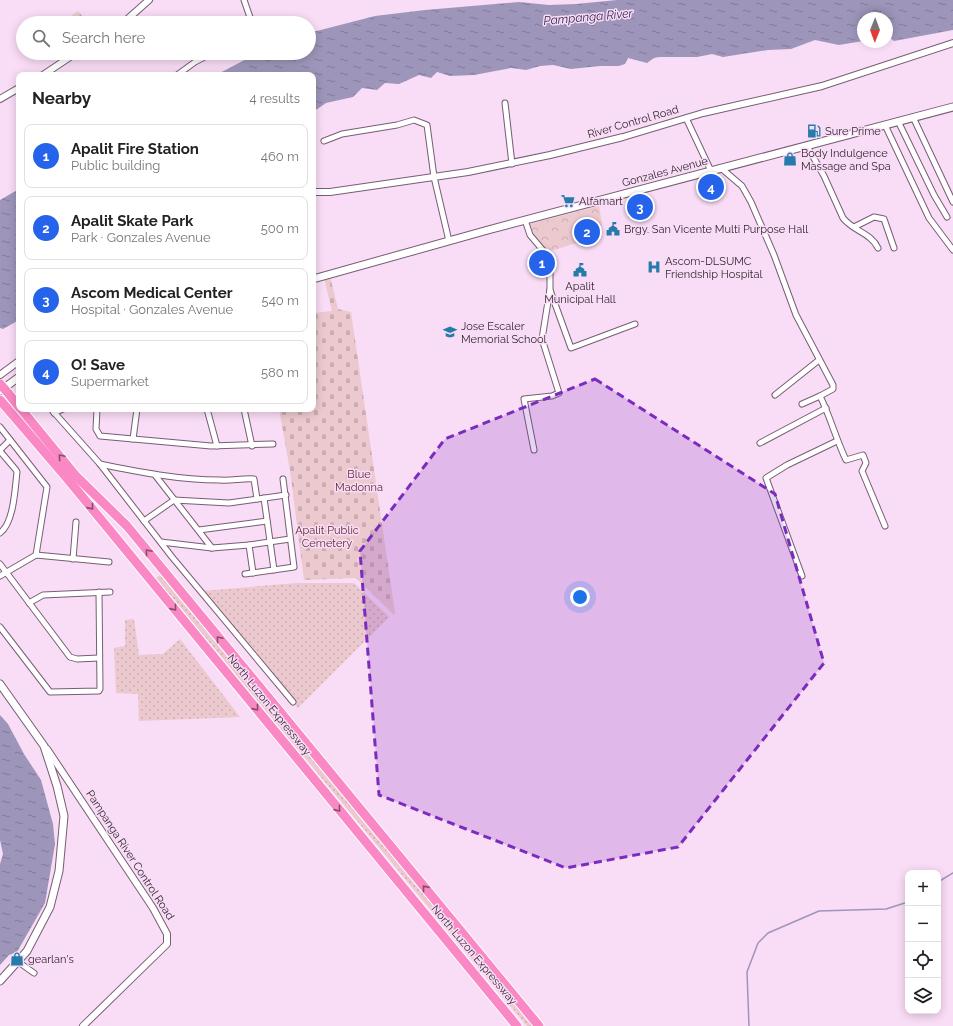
<!DOCTYPE html>
<meta charset="utf-8">
<style>
body{margin:0;font-family:Raleway,sans-serif;background:#f6f6f6;color:#222}
.controls{position:absolute;right:12px;bottom:12px;display:grid;overflow:hidden;border-radius:8px;box-shadow:0 2px 10px #0003}
.controls button{width:36px;height:36px;display:grid;place-items:center;padding:0;border:0;border-bottom:1px solid #e0e0e0;background:#fff;color:#222;font:20px sans-serif}
.compass{position:absolute;left:857px;top:12px;width:36px;height:36px;border-radius:50%;background:#fff;box-shadow:0 2px 10px #0003;rotate:181deg}
.you{position:absolute;left:580px;top:597px;width:14px;height:14px;margin:-10px;border:3px solid #fff;border-radius:50%;background:#1a73e8;box-shadow:0 0 0 6px #1a73e833}
.badge{display:grid;place-items:center;width:26px;height:26px;border-radius:50%;background:#2563eb;color:#fff;font-size:13px;font-weight:700}
.pin{position:absolute;translate:-50% -50%;border:2px solid #fff;box-shadow:0 1px 4px #0006}
.list{margin:0;padding:0;list-style:none}
h2{display:flex;justify-content:space-between;align-items:center;height:52px;margin:0;padding:0 16px;font-size:17px}
h2 small{font-size:13px;font-weight:400;color:#767676}
.list li{display:grid;grid-template-columns:26px 1fr auto;gap:12px;align-items:center;box-sizing:border-box;height:64px;margin:0 8px 8px;padding:0 8px;border:1px solid #e0e0e0;border-radius:8px}
.list b{display:block;font-size:15px;white-space:nowrap}
.list p{margin:0;font-size:13px;white-space:nowrap;color:#767676}
.list em{font-size:13px;font-style:normal;color:#767676}
.icon{flex:none;width:22px;height:22px;fill:none;stroke:currentColor;stroke-width:2;stroke-linecap:round;stroke-linejoin:round}
.map{position:relative;flex:none;width:953px;height:1026px;overflow:hidden}
.search{position:absolute;background:#fff;box-shadow:0 2px 10px #0003;left:16px;top:16px;width:300px;height:44px;display:flex;align-items:center;gap:10px;box-sizing:border-box;padding:0 14px;border-radius:22px;color:#767676;font-size:15px}
.panel{position:absolute;background:#fff;box-shadow:0 2px 10px #0003;left:16px;top:72px;width:300px;height:340px;border-radius:8px}
.map>svg:first-child{display:block}
</style>
<div class="map">
<svg width="953" height="1026" viewBox="0 0 953 1026">
<defs>
<pattern id="grass-dots" width="8" height="8" patternUnits="userSpaceOnUse"><rect width="8" height="8" fill="#ecc9cf"/><path d="M2 2h.1M6 6h.1" fill="none" stroke="#cbadb2" stroke-width="1.8" stroke-linecap="round"/></pattern>
<pattern id="forest-firs" width="22" height="20" patternUnits="userSpaceOnUse"><rect width="22" height="20" fill="#ecc9cf"/><path d="M5 1l3.5 6h-7zM16 11l3.5 6h-7z" fill="#cbadb2"/></pattern>
<pattern id="cemetery-stones" width="16" height="16" patternUnits="userSpaceOnUse"><rect width="16" height="16" fill="#ecc9cf"/><path d="M2 7V4a2 2 0 0 1 4 0v3zM10 15v-3a2 2 0 0 1 4 0v3z" fill="#cbadb2"/></pattern>
<pattern id="park-crowns" width="20" height="18" patternUnits="userSpaceOnUse"><rect width="20" height="18" fill="#ecc9cf"/><path d="M2 6a3 3 0 1 1 6 0M12 15a3 3 0 1 1 6 0" fill="none" stroke="#cbadb2"/></pattern>
<pattern id="water-ripples" width="26" height="14" patternUnits="userSpaceOnUse"><rect width="26" height="14" fill="#9d96ba"/><path d="M2 4q2-2 4 0t4 0M15 11q2-2 4 0t4 0" fill="none" stroke="#817a98"/></pattern>
</defs>
<rect width="100%" height="100%" fill="#f9dcf5"/>
<!-- grass -->
<g fill="url(#grass-dots)">
<polygon points="160,575 532,1026 527,1026 156,578"/>
<polygon points="297,583 354,583 389,617 298,708 202,591"/>
<polygon points="134,619 139,655 163,654 180,639 240,717 139,721 138,694 116,693 114,648 125,646 125,620"/>
</g>
<!-- forest -->
<polygon fill="url(#forest-firs)" points="78,11 88,23 61,23"/>
<!-- cemetery -->
<polygon fill="url(#cemetery-stones)" points="330,276 338,309 351,312 395,613 394,615 356,578 304,580 290,470 279,409 313,409 313,313 332,311 324,278"/>
<!-- park -->
<polygon fill="url(#park-crowns)" points="599,206 602,224 597,237 547,252 535,238 530,224"/>
<!-- water -->
<g fill="url(#water-ripples)">
<polygon points="617,0 953,0 953,30 894,41 890,38 887,38 887,18 863,18 863,41 839,45 815,40 791,49 768,50 723,57 712,54 697,57 659,57 654,58 647,63 628,58 625,64 619,66 600,66 571,69 553,65 540,66 526,70 511,68 474,75 450,76 437,72 431,78 419,75 399,84 385,83 377,90 362,88 353,97 326,103 313,112 313,75 216,75 258,53 309,53 309,33 375,16 425,10 519,2 549,5 576,4"/>
<polygon points="19,189 19,320 3,329 0,328 0,200"/>
<polygon points="0,715 8,724 24,754 41,780 53,824 55,844 45,903 17,952 9,955 0,965 0,864 3,854 0,840"/>
</g>
<g fill="none" stroke-linecap="round" stroke-linejoin="round">
<!-- stream -->
<g stroke="#9d96ba" stroke-width="1.5">
<polyline points="938,882 953,873"/>
<polyline points="749,1026 747,972 758,943 768,933 819,911 886,909 908,902"/>
</g>
<!-- minor casing -->
<g stroke="#775e74" stroke-width="7">
<g id="minor">
<polyline points="244,0 252,23"/>
<polyline points="177,75 195,62 212,53"/>
<polyline points="505,103 512,164"/>
<polyline points="913,117 953,202"/>
<polyline points="686,118 711,171"/>
<polyline points="898,121 934,195 947,217"/>
<polyline points="885,125 929,218 953,250"/>
<polyline points="324,141 342,134 397,125 414,120 427,125 434,177 449,241"/>
<path d="M807 146 824 176 843 218C853 231 871 233 878 248"/>
<path d="M721 168 742 186 751 202 774 255 796 315 833 385V389L820 396C830 416 836 439 846 460L863 455 866 463 862 471 885 526"/>
<polyline points="525,220 530,235 547,255 550,264 550,289 542,339 559,393 552,396 524,399 534,450"/>
<polyline points="854,227 874,217 884,219 894,248"/>
<polyline points="550,290 571,348 635,324"/>
<polyline points="775,395 819,360"/>
<polyline points="802,404 820,396"/>
<polyline points="51,409 100,464 172,557 293,702"/>
<polyline points="97,409 96,429 100,436 211,446 273,444"/>
<polyline points="207,409 217,446"/>
<polyline points="244,409 252,446"/>
<polyline points="54,413 63,409"/>
<polyline points="0,427 47,487 36,555 0,576"/>
<polyline points="133,439 137,409"/>
<polyline points="760,443 826,408"/>
<polyline points="0,450 10,440"/>
<path d="M0 451 16 470 17 472C15 488 14 523 0 533"/>
<path d="M100 464C139 472 179 480 220 480 231 481 243 478 254 479L257 499"/>
<polyline points="155,475 212,548"/>
<polyline points="264,498 274,570"/>
<polyline points="144,521 174,500 229,503 286,495"/>
<polyline points="199,530 267,521"/>
<polyline points="161,542 212,548 249,545 290,539"/>
<polyline points="249,545 253,573"/>
<polyline points="36,555 109,562"/>
<polyline points="73,559 76,522"/>
<polyline points="0,564 70,657 77,659 99,658"/>
<polyline points="245,574 294,567 283,479"/>
<polyline points="802,576 766,478 787,465 837,441"/>
<polyline points="29,603 43,595 110,592"/>
<polyline points="0,627 50,692 99,691 100,689 99,592"/>
<polyline points="17,961 34,973"/>
</g>
</g>
<!-- tertiary casing -->
<g stroke="#775e74" stroke-width="8">
<g id="tertiary">
<polyline points="123,23 149,0"/>
<polyline points="43,75 76,53"/>
<polyline points="0,99 19,88"/>
<polyline points="313,192 330,192 468,172 550,155 623,137 703,113 822,86 953,43"/>
<polyline points="0,375 19,361"/>
<polyline points="47,749 153,908 167,934 167,944 83,1026"/>
</g>
</g>
<!-- secondary casing -->
<g stroke="#775e74" stroke-width="9">
<g id="secondary">
<polyline points="313,279 488,230 953,107"/>
<polyline points="0,391 19,377"/>
<polyline points="0,684 44,746 57,786 64,816 59,871 50,907 27,951 0,981"/>
</g>
</g>
<!-- motorway casing -->
<g stroke="#fff" stroke-width="11">
<g id="motorway">
<polyline points="8,393 19,407"/>
<polyline points="0,400 66,477 517,1026"/>
<polyline points="21,409 76,476 127,526 539,1026"/>
</g>
</g>
<!-- minor -->
<use href="#minor" stroke="#fff" stroke-width="5"/>
<!-- tertiary -->
<use href="#tertiary" stroke="#fff" stroke-width="6"/>
<!-- secondary -->
<use href="#secondary" stroke="#fff" stroke-width="7"/>
<!-- motorway -->
<use href="#motorway" stroke="#fa88c4" stroke-width="9"/>
<!-- motorway-bridge casing -->
<g stroke="#fff" stroke-width="11" stroke-linecap="butt">
<polyline id="motorway-bridge" points="0,384 8,393"/>
</g>
<!-- motorway-bridge -->
<use href="#motorway-bridge" stroke="#fa88c4" stroke-width="9"/>
</g>
<!-- one-way arrows -->
<defs><path id="oneway-chevron" d="M-2-3.5L2.5 0L-2 3.5" fill="none" stroke-width="1.6" stroke-linecap="round" stroke-linejoin="round"/></defs>
<g stroke="#834f6d">
<use href="#oneway-chevron" transform="translate(61 457) rotate(-130)"/>
<use href="#oneway-chevron" transform="translate(91 507) rotate(51)"/>
<use href="#oneway-chevron" transform="translate(148 552) rotate(-130)"/>
<use href="#oneway-chevron" transform="translate(174 608) rotate(51)"/>
<use href="#oneway-chevron" transform="translate(219 639) rotate(-130)"/>
<use href="#oneway-chevron" transform="translate(256 708) rotate(51)"/>
<use href="#oneway-chevron" transform="translate(338 809) rotate(51)"/>
<use href="#oneway-chevron" transform="translate(425 888) rotate(-129)"/>
</g>
<!-- marked area -->
<path fill="#7b2cbf" fill-opacity="0.2" stroke="#7b2cbf" stroke-width="3" stroke-dasharray="8 5" stroke-linejoin="round" d="M595 379 775 494 824 663 678 847 566 868 379 795 360 551 445 439Z"/>
<!-- icons -->
<defs>
<g id="fuel-bare" transform="scale(1.08)"><path d="M-5.5-6h7V0h2V4h1.3V-2.5L3-4.5l.8-.8L6-3V5H2.5V1h-1V6h-7ZM-4.2-4.7v3.2H.2V-4.7Z" fill="#277bab" stroke="#f9dcf5" stroke-width="2.5" paint-order="stroke"/></g>
<g id="shop-bare" transform="scale(1.08)"><path d="M-5-2.5h2.3a2.7 3.5 0 0 1 5.4 0H5L5.5 6h-11ZM-1.5-2.5h3a1.5 2.3 0 0 0-3 0Z" fill="#277bab" stroke="#f9dcf5" stroke-width="2.5" paint-order="stroke"/></g>
<g id="supermarket-bare" transform="scale(1.08)"><path d="M-6-5.5h2.5l.6 2H6L4.5 2H-2.5L-4.4-4H-6ZM-1.5 3.2a1.3 1.3 0 1 0 .1 0ZM3 3.2a1.3 1.3 0 1 0 .1 0Z" fill="#277bab" stroke="#f9dcf5" stroke-width="2.5" paint-order="stroke"/></g>
<g id="civic-bare" transform="scale(1.08)"><path d="M-.6-6.5H3V-4.5H.6V-3L4-1V1h2V6H-6V1h2V-1L-.6-3ZM-1.2 2.5V6h2.4V2.5Z" fill="#277bab" stroke="#f9dcf5" stroke-width="2.5" paint-order="stroke"/></g>
<g id="hospital-bare" transform="scale(1.08)"><path d="M-5-5h3v3.5h4V-5h3V5h-3V1.5h-4V5h-3Z" fill="#277bab" stroke="#f9dcf5" stroke-width="2.5" paint-order="stroke"/></g>
<g id="school-bare" transform="scale(1.08)"><path d="M0-5L7-2L0 1L-7-2ZM-4 1L0 2.5L4 1V4Q0 6-4 4Z" fill="#277bab" stroke="#f9dcf5" stroke-width="2.5" paint-order="stroke"/></g>
</defs>
<g fill-rule="evenodd">
<use href="#fuel-bare" x="814" y="131"/>
<use href="#shop-bare" x="790" y="159"/>
<use href="#supermarket-bare" x="568" y="201"/>
<use href="#civic-bare" x="613" y="229"/>
<use href="#hospital-bare" x="654" y="267"/>
<use href="#civic-bare" x="580" y="270"/>
<use href="#school-bare" x="450" y="332"/>
<use href="#shop-bare" x="17" y="959"/>
</g>
<g text-anchor="middle" dominant-baseline="central" stroke-width="3" stroke-linejoin="round" paint-order="stroke">
<!-- street labels -->
<g font-size="11" fill="#342933" stroke="#f9dcf5">
<text transform="translate(633 122) rotate(-16)">River Control Road</text>
<text transform="translate(665 172) rotate(-15)">Gonzales Avenue</text>
<text transform="translate(269 705) rotate(51)">North Luzon Expressway</text>
<text transform="translate(130 855) rotate(57)">Pampanga River Control Road</text>
<text transform="translate(474 955) rotate(50)">North Luzon Expressway</text>
</g>
<!-- poi labels -->
<g font-size="11" fill="#342933" stroke="#f9dcf5" text-anchor="start">
<text x="825" y="131">Sure Prime</text>
<text x="801" y="153">Body Indulgence<tspan x="801" dy="13">Massage and Spa</tspan></text>
<text x="579" y="201">Alfamart</text>
<text x="624" y="229">Brgy. San Vicente Multi Purpose Hall</text>
<text x="665" y="261">Ascom-DLSUMC<tspan x="665" dy="13">Friendship Hospital</tspan></text>
<text x="580" y="286" text-anchor="middle">Apalit<tspan x="580" dy="13">Municipal Hall</tspan></text>
<text x="461" y="326">Jose Escaler<tspan x="461" dy="13">Memorial School</tspan></text>
<text x="28" y="959">gearlan's</text>
</g>
<!-- park labels -->
<g font-size="11" fill="#622a37" stroke="#f9dcf5">
<text x="359" y="474">Blue<tspan x="359" dy="13">Madonna</tspan></text>
<text x="327" y="530">Apalit Public<tspan x="327" dy="13">Cemetery</tspan></text>
</g>
<!-- water labels -->
<g font-size="12" font-style="italic" fill="#2c1f4e" stroke="#f9dcf5">
<text transform="translate(588 17) rotate(-5)">Pampanga River</text>
</g>
</g>
</svg>
<div class="controls">
<button>+</button>
<button>−</button>
<button><svg class="icon" aria-label="locate" viewBox="0 0 24 24"><circle cx="12" cy="12" r="6"/><path d="M12 2v4M12 18v4M2 12h4M18 12h4"/></svg></button>
<button><svg class="icon" aria-label="layers" viewBox="0 0 24 24"><path d="M12 4l9 5-9 5-9-5zM3 14l9 5 9-5"/></svg></button>
</div>
<svg class="compass" viewBox="-18 -18 36 36"><path d="M0-13l5 13h-10z" fill="#e53935"/><path d="M0 13l5-13h-10z" fill="#767676"/></svg>
<div class="you"></div>
<div class="pin badge" style="left:542px;top:263px">1</div>
<div class="pin badge" style="left:587px;top:232px">2</div>
<div class="pin badge" style="left:640px;top:207px">3</div>
<div class="pin badge" style="left:711px;top:187px">4</div>
<div class="search"><svg class="icon" aria-label="search" viewBox="0 0 24 24"><circle cx="10" cy="10" r="6"/><path d="M15 15l6 6"/></svg>Search here</div>
<section class="panel">
<h2>Nearby<small>4 results</small></h2>
<ul class="list">
<li><span class="badge">1</span><div><b>Apalit Fire Station</b><p>Public building</p></div><em>460 m</em></li>
<li><span class="badge">2</span><div><b>Apalit Skate Park</b><p>Park · Gonzales Avenue</p></div><em>500 m</em></li>
<li><span class="badge">3</span><div><b>Ascom Medical Center</b><p>Hospital · Gonzales Avenue</p></div><em>540 m</em></li>
<li><span class="badge">4</span><div><b>O! Save</b><p>Supermarket</p></div><em>580 m</em></li>
</ul>
</section>
</div>
